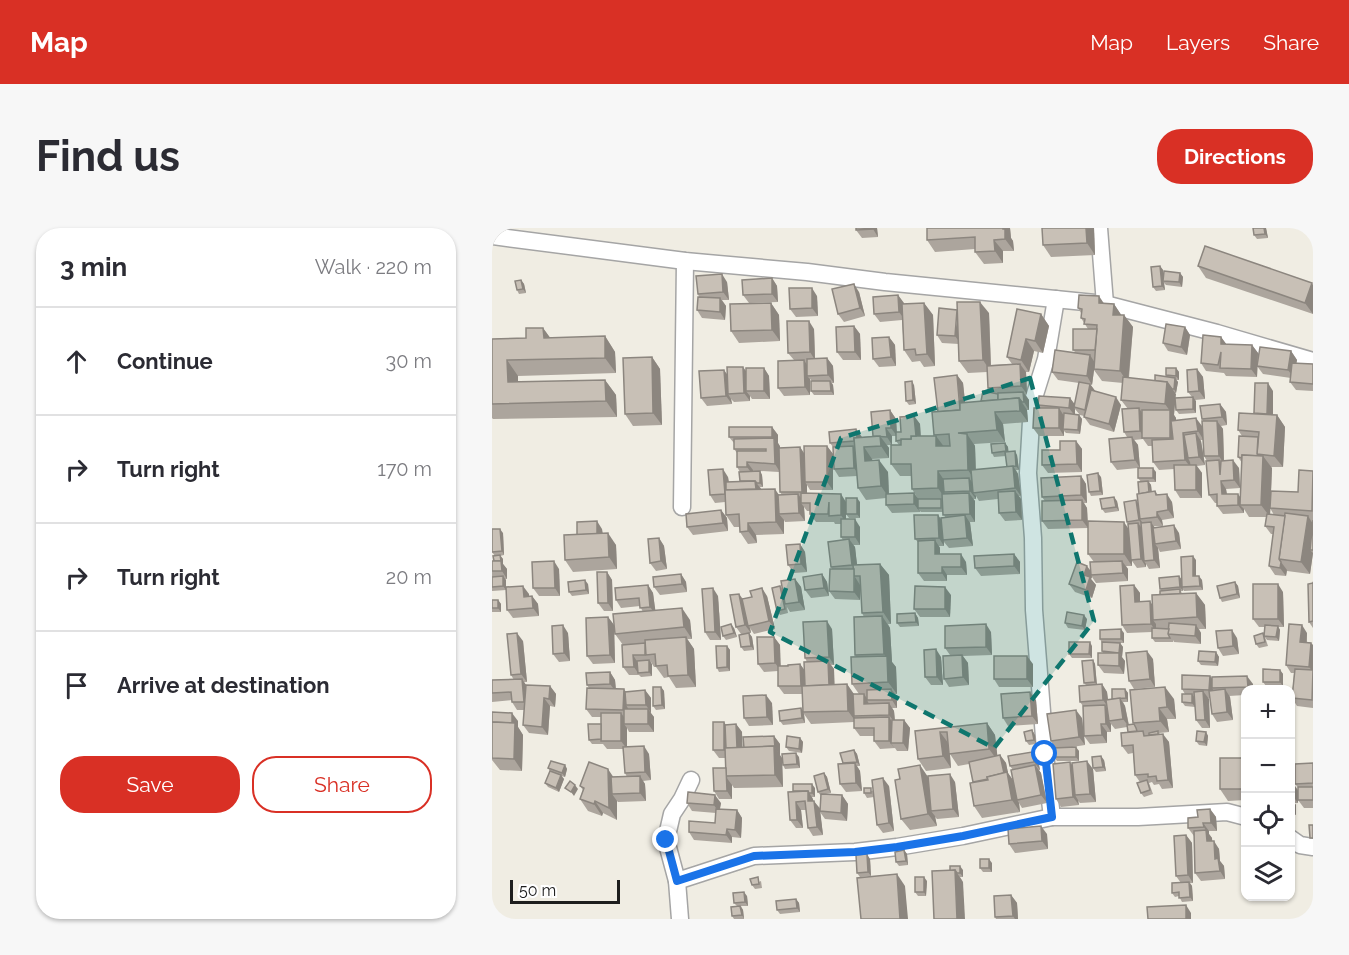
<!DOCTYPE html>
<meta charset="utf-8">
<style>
body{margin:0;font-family:Raleway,sans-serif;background:#f7f7f7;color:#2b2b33}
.controls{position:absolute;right:18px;bottom:18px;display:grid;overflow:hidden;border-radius:12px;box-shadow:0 2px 4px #0004}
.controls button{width:54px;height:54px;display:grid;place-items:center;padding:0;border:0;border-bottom:2px solid #e1e1e2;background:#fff;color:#2b2b33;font:30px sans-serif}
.scale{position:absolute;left:18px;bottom:15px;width:110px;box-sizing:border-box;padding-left:6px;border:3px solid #1e1e1e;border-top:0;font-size:16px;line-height:21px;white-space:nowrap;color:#1e1e1e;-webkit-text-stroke:4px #fff;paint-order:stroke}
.stop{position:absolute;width:18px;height:18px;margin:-14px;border:4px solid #1a73e8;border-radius:50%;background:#fff}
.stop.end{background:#1a73e8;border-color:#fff;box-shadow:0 2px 6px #0008}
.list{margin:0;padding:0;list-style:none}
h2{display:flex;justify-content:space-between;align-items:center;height:78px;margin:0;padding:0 24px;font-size:26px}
h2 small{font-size:20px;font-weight:400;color:#7c7c81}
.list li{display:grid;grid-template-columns:39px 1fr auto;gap:18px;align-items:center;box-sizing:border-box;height:108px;padding:0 24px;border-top:2px solid #e1e1e2}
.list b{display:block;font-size:22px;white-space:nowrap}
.list em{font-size:20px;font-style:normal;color:#7c7c81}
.actions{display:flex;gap:12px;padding:18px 24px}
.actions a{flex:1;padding:14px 0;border:2px solid #d93025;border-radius:24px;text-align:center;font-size:21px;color:#d93025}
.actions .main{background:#d93025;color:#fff}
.icon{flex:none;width:33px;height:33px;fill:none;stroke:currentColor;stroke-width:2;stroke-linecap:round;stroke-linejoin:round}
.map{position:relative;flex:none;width:821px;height:691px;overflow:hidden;border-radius:24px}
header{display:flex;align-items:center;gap:36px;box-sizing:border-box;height:84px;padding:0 30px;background:#d93025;color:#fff}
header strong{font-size:28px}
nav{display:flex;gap:33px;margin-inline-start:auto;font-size:21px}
.intro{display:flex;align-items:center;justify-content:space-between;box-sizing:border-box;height:144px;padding:0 36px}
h1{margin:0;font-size:42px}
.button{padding:15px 27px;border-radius:24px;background:#d93025;color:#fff;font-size:21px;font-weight:700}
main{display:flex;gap:36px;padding:0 36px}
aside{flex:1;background:#fff;border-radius:24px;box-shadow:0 2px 4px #0004}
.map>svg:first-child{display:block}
</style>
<header>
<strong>Map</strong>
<nav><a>Map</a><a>Layers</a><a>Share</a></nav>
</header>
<div class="intro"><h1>Find us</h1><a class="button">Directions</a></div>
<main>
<aside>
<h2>3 min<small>Walk · 220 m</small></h2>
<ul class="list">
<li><svg class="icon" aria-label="ahead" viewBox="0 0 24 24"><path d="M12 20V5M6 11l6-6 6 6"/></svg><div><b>Continue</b></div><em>30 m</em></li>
<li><svg class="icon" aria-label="right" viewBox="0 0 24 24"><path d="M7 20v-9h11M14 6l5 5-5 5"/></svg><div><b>Turn right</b></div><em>170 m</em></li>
<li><svg class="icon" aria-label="right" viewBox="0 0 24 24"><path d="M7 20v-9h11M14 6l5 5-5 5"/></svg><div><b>Turn right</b></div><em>20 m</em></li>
<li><svg class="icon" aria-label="arrive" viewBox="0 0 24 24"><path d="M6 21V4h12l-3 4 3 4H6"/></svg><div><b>Arrive at destination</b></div></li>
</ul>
<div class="actions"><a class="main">Save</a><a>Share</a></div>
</aside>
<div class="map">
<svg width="821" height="691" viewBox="0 0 821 691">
<rect width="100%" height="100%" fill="#f0ede3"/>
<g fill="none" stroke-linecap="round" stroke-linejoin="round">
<!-- minor casing -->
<g stroke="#a5a5a5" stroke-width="19">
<g id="minor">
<polyline points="607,0 613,76"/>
<polyline points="0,8 193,33 315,44 393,54 613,76 725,105 821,133"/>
<polyline points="190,279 193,33"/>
<polyline points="560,589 555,547 542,382 541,310 536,245 540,176 554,131 564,71"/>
<polyline points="798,610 808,617 821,619"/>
<polyline points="185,653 262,628 363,624 405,619 471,608 560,589 646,589 735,584 754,589"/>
<polyline points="188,691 185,653 174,612 180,586 190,571 199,552"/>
</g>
</g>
<!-- minor -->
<use href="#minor" stroke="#fff" stroke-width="16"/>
</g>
<!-- wall -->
<g fill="#aca59d" fill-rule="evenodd">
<polygon points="385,0 386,9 370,10 364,2"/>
<polygon points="435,0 518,0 519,10 521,13 522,23 511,23 511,35 492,36 483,24 483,21 443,24 435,12"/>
<polygon points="602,0 603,27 559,29 551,17"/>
<polygon points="761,0 774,0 776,10 765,11 762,7"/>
<polygon points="668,38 671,42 671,46 688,45 691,49 690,59 674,57 672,55 673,62 664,63 661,59"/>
<polygon points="706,38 821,57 821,86 714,50"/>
<polygon points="280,50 285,58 286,74 257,75 251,67"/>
<polygon points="29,52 32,56 34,65 27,66 25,62"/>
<polygon points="235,54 237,72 230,72 234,78 233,92 210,90 205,82 207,69 206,66"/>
<polygon points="367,64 373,88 352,94 346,86"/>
<polygon points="406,67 412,76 432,75 441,87 443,138 432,139 428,133 420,134 412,122 410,92 388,94 382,86"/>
<polygon points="325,68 326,88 304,89 298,81"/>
<polygon points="279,75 287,87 288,113 247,115 239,103"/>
<polygon points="612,75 622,76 629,87 632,87 641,99 637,150 663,153 675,149 674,147 684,140 687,144 687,152 684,152 686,154 684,165 683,165 682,187 684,190 684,193 710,198 711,193 710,191 728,176 734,184 735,197 729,198 731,201 732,233 747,240 748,260 734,261 735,266 749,270 750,235 746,229 750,208 746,202 781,163 781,187 785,187 793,199 791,239 778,239 780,240 778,286 782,287 778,280 806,264 821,243 821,326 821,325 818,346 795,343 795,342 794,348 783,347 777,338 781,306 779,306 773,298 774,289 757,289 752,281 752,285 731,286 725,278 725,275 723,275 717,267 715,233 712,228 711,212 708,212 709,213 713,237 705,238 710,245 710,270 688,270 683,262 682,241 667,242 661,234 660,218 656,218 651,211 642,212 646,217 648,240 664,244 664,254 657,254 659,257 660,264 663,263 666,267 680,274 682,290 670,292 671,298 662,298 663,300 687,305 689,321 668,324 666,320 668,340 657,341 654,336 654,339 645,340 640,333 640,338 634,338 636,341 636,353 604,355 600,349 599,351 604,357 600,370 583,364 577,356 598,342 602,334 596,326 637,300 635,294 646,276 649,254 646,250 646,240 625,242 619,234 635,209 632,204 636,181 629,172 631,155 610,153 602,142 600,157 598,156 603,163 629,177 622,204 598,197 592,189 592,188 588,187 583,181 583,186 587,187 590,191 588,206 574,205 572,203 572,208 547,208 541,200 548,180 546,177 578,170 583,177 587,155 566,152 560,144 583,124 581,122 596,101 589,90 589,85 586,80"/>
<path d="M497 85 499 137 520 136 515 129 549 86 557 98 551 125 542 123 537 144H534L535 166H533L537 172V182H535L536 194 511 196 513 214 482 216 483 218 484 242 515 239 514 228 502 229 500 225 513 215 516 219V223L525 227 527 242H524L526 246 529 268H527L529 271 530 292 513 293 507 285 506 271 487 273 484 268V271H481L483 273V294H478L481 318 457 320 452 314V318H447L448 320V326L474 334 475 347H455V353H432L426 345V314L423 311 446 287 449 291 453 289 451 284H429L428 283V284L400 285 394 277V270L374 272 366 260 365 248 347 249 342 241 341 219 338 215 370 209 381 208 398 182 404 191 405 204H409L422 188 428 196 429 208H443L446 184 465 147 471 155 473 175 489 173 499 164 496 160 495 144 476 145 467 133V116L450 115 445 107ZM400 208H404V213L407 217 399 236 408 248H419L420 261 426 271 397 266 396 244 381 233 380 231 397 230V220L395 217H400Z"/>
<polygon points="362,98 368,106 369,132 351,132 345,124"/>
<polygon points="693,99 698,107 695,127 676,123 671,115"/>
<polygon points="51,100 58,110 113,108 123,124 124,145 26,148 26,154 113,152 124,167 125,189 1,191 0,190 0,111 34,110"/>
<polygon points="322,101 323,130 335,130 341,138 342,155 340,155 341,157 342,167 322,167 319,163 320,153 318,151 318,167 292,168 286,160 302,132 296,125"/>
<polygon points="397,109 403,117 404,138 387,139 381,131"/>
<polygon points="729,109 734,116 760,117 766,125 765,149 734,148 732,145 714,143 709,135"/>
<polygon points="799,123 805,132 804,135 821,136 821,163 804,162 798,154 799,150 771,146 765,138"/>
<polygon points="160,129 168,141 170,197 141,198 133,186"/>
<polygon points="272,140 277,148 278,171 260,171 258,168 258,173 242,174 239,171 240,176 215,178 209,170 235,146"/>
<polygon points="705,141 711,149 713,171 703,172 704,185 687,186 684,182 700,169 696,164"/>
<polygon points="422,157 424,176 417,177 414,173"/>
<path d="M280 199 286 207V215L288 220 308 219 312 225 335 218 341 226V262H318L315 257V265L354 274H368V290H357L354 286V280V291L368 299V317H361L363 319 365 337 388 336 397 347 399 396H396L398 400 400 434 404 439 405 466H403L405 469V480H400L402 483 403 492H412L418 500 416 523H405L403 520 388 521 382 513V508H368L362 500V494L319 496 312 486 313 495 291 497 288 493 311 483 310 466H292L286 458V443L272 444 266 436 282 409 288 417V438L308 436 312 442 315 434 313 430 340 401 342 437H339L342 441V457L355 456 362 466H367L360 456 364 429 363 427 372 389 370 385 368 357V372L343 371 337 363 340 341 339 339 351 312 349 309V296H343L342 294H324L318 286V283H315L312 279 313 293 293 294 292 292V306L264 307 265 315 256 316 248 304V299H242L234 287 233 274 223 275 218 267 236 249 237 254 248 253V244L245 239V225L242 221V215L237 209ZM268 243 287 244 288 264 290 267H287L269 261 268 259H271L270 247Z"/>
<polygon points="584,213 590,221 590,244 556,245 550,237 568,222"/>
<polygon points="589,248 594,256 595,275 592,275 595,280 596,300 556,301 550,293 553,273 550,269"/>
<polygon points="609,249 611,267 599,268 597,264"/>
<polygon points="625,273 627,283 613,285 610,281"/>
<polygon points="229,282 235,290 236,303 201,307 195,299"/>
<polygon points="110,301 111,306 124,317 125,341 81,344 73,332 85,307"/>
<polygon points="11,305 12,327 8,328 11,331 11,336 15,341 15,351 13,351 14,352 14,359 37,366 37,368 40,368 46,376 47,388 21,390 15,382 14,362 0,363 0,333 2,333 3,328 0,324"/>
<polygon points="167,310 172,318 175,341 164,343 158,335"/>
<polygon points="308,316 313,324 315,344 302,345 296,337"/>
<polygon points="522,326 528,334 528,346 489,348 483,340"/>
<polygon points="704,332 704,348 710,352 711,362 692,363 690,360 691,363 689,363 690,366 704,365 713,377 714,401 707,401 709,405 709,416 682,414 681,412 681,414 663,414 660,410 660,404 635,405 630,397 642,357 648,365 648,373 660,376 668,367 669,362 668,361 687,348 690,352"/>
<polygon points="67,341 68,368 47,368 41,360"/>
<polygon points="115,344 120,352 121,383 112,383 106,375"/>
<polygon points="189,346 194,354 195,364 168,367 162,359"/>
<polygon points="330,346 335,354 337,368 319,370 313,362"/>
<polygon points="303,351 309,359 313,382 298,384 295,379 296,385 288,387 285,383 288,358 290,360"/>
<polygon points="821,353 821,400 817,394 820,355"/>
<polygon points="743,354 746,358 748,370 730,374 728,370"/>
<polygon points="96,356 97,366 80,368 77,364"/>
<polygon points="156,357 161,365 163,382 198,392 200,411 195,411 202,421 204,459 184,460 177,449 172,450 164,439 162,439 159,434 160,448 149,449 147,447 137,447 131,439 131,417 123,406 151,384 148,378 129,380 124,372"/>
<polygon points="791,364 792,399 786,399 788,402 787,413 775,412 772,408 773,399 767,399 761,391"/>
<polygon points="247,366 251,371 275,368 283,401 262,406 258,400 259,405 257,405 260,409 262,422 252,423 249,419 249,406 244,399"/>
<polygon points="459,367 458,389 428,389 422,381"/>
<polygon points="226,368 229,412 218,412 213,404"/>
<polygon points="0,372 6,372 9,376 9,384 0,384"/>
<polygon points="423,385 426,390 427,398 408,399 405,395"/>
<polygon points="116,389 122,397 123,435 101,436 95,428"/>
<polygon points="595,391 593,402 576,400 573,395"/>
<polygon points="242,400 245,409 234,412 231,408"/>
<polygon points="499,404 500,427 471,428 476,435 477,457 457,459 452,451 458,427 453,420"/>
<polygon points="76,405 78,433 67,434 61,426"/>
<polygon points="632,405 632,415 624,415 628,415 631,419 630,429 629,429 633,433 632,446 612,445 606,437 611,425 610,423 610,415 608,411"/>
<polygon points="771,405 773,409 776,418 767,420 764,416"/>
<polygon points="815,405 815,414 821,417 821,480 805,478 800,470 802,445 799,445 794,437"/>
<polygon points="745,410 747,426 731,428 726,420"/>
<polygon points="31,413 35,454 32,454 34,457 58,458 64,466 63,479 58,478 56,507 37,505 31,497 32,482 25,482 20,474 20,472 0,474 0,452 22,452 19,447"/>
<polygon points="235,418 238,422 238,443 227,444 225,440"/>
<polygon points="600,418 600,430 580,430 577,426"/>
<polygon points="724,424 727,429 726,438 709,437 706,433"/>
<polygon points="449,429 451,457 439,457 433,449"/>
<polygon points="661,431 663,459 642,461 637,453"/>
<polygon points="601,432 603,436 605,457 610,456 615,464 616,472 620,471 633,461 636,465 636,474 631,474 633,478 637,497 642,496 641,495 682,471 684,491 675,491 677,504 667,505 677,514 681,560 670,561 667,556 662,557 660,554 657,555 661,566 652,569 649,565 648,554 643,547 641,525 636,526 630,518 636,504 635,499 623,501 619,496 619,504 615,504 615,515 598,516 592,508 591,478 588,474 594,457 592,455"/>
<polygon points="541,436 541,459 507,459 502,451"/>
<polygon points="788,442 791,446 791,458 774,458 771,454"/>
<polygon points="118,444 123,452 124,461 134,464 153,462 159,470 159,485 158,485 162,489 162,504 137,504 135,500 135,519 157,526 159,552 151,553 153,556 154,573 126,574 125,573 125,592 111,585 110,588 96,583 88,571 91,562 88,558 122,549 135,549 133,545 132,521 115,521 111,516 100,516 97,512 109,496 109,489 100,489 94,481 97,460 95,457"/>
<polygon points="718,448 720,450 761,456 761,462 753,462 753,467 737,468 738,469 741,492 725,494 720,486 718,470 716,470 717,471 718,500 710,500 704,492 703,471 703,479 693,478 690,474 693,466 690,461"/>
<polygon points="169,459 172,463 173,481 164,482 161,478"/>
<polygon points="544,472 546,496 516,498 511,490"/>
<polygon points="280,475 281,497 257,498 252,490"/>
<polygon points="0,484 26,493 26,499 31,507 30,543 8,542 0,532"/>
<polygon points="590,490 593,517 580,519 587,523 587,533 565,533 562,529 563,519 559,513"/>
<polygon points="232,494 233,497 244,496 250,504 250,520 282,508 288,516 288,528 290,530 291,559 242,560 240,557 240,571 227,571 222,563 234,540 233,530 227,530 221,522"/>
<polygon points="495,495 503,507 505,528 508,527 514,535 516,545 520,551 521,542 518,538 540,524 546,532 548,542 547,542 549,545 555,575 530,580 527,575 528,584 490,590 482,578 481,554 477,536 466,538 458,526 459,540 434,543 426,531 423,503"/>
<polygon points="540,502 543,507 544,516 537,517 534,513"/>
<polygon points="714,504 716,508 715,518 707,517 704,513"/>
<polygon points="308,510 311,514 310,525 297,523 294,519"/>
<polygon points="362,522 365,526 368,538 365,538 368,543 370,563 354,564 348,556 351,535"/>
<polygon points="307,529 308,540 293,541 291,537"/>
<polygon points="753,530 753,572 736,573 728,561"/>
<polygon points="612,532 614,543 604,544 601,540"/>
<polygon points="821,535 821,580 812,580 806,572 806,575 802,575 804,577 804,587 798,587 798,551 806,562 806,559 803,556"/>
<polygon points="73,537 75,541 73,549 69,548 72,551 67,564 56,559 53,555 58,543 56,540"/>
<polygon points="580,537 601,541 604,574 588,575 586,573 587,577 569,579 564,571"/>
<polygon points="332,545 335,549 339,565 334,566 350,567 356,576 355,593 333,591 328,584 331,607 321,608 316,600 314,582 309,582 311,600 304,600 298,592 302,564 323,560 323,569 320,569 321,573 328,580 329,568 326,564"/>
<polygon points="436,548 463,554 467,589 445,591 443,589 445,598 418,602 409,591"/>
<polygon points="397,558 402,603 391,605 385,597 382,569 375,570 372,565"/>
<polygon points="195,575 229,575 228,581 245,582 250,590 249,610 240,609 240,615 202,612 197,604 223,595 224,585 200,583"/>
<polygon points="718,581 724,589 725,603 717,603 717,606 720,610 720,613 727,621 728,633 732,638 733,651 709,653 703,645 702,608 696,600 706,589"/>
<polygon points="555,606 556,621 523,625 517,616"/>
<polygon points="694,607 700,615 701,655 698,655 700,658 701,673 690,674 687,668 683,669 680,665 689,655 684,648"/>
<polygon points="412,622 415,626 416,637 407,638 404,634"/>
<polygon points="378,631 379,648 368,649 365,645"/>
<polygon points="500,635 500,644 491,644 488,640"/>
<polygon points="471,642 471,649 468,649 471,654 458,643"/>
<polygon points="269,653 270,660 263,661 260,657"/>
<polygon points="435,653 434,668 426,668 423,664"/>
<polygon points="519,667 525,675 526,691 504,691 503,689"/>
<polygon points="255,668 256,678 249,678 251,682 252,691 242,691 240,688 245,678 242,675"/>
<polygon points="304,671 307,675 308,684 288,686 285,682"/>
</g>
<!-- shaded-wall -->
<g fill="#8c867f">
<polygon points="381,0 385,0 386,9 381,1"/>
<polygon points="511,0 518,0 519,10 521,13 522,23 513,11"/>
<polygon points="594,0 602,0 603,27 595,15"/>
<polygon points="772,0 774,0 776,10 773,6"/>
<polygon points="502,12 511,23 511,35 503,23"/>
<polygon points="668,38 671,42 672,53 671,53 672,55 673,62 670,58"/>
<polygon points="688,45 691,49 690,59 687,54"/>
<polygon points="230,46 235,54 237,72 231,64"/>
<polygon points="280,50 285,58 286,74 280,66"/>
<polygon points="29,52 32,56 34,65 31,61"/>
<polygon points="820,55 821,57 821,86 813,75"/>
<polygon points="362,56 367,64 373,88 368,80"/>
<polygon points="320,60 325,68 326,88 320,80"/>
<polygon points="406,67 412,75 413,92 407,84"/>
<polygon points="607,68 615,80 607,75"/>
<polygon points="228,70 234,78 233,92 228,84"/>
<polygon points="488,74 497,85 499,144 491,132"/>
<polygon points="279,75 287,87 288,113 280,102"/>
<polygon points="432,75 441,87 443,138 435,126"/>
<polygon points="622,76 630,88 621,87"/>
<polygon points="466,82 469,116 463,108"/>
<polygon points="549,86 557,98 551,125 543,113"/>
<polygon points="632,87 641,99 636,155 628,143"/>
<polygon points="317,93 322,101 323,132 318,124"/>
<polygon points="362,98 368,106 369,132 363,124"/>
<polygon points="693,99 698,107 695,127 689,119"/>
<polygon points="51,100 62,115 52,110"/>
<polygon points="113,108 123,124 124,145 113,130"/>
<polygon points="397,109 403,117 404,138 399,129"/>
<polygon points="729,109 735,117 729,116"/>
<polygon points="534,111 542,123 537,144 529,132"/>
<polygon points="760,117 766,125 765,149 759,141"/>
<polygon points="799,123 805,132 802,150 796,142"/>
<polygon points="598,127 603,135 600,157 595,148"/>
<polygon points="160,129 168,141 170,197 161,185"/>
<polygon points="335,130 341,138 342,155 336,147"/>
<polygon points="15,132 26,148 26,170 16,154"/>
<polygon points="312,132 317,140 315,148 318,151 318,167 313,159"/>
<polygon points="528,136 534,144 535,166 529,158"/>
<polygon points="251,139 257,147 254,163 258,168 258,173 252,165"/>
<polygon points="272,140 277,148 278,171 272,163"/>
<polygon points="684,140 687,144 687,152 684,148"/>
<polygon points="705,141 711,149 713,171 707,163"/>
<polygon points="232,142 238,150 236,166 239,171 240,176 234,168"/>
<polygon points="465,147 471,155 475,191 469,183"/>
<polygon points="683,150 686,154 684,165 682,161"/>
<polygon points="113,152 124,167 125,189 114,173"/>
<polygon points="338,153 341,157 342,167 339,163"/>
<polygon points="420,153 422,157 424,176 421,172"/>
<polygon points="675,154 684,166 682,187 684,190 684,218 678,210 678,183 673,176"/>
<polygon points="776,155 781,163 781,196 775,188"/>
<polygon points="598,156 604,164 599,190 593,182"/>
<polygon points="531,164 537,172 537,182 532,174"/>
<polygon points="624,169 629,177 622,204 617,196"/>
<polygon points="701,169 704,173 704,185 701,181"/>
<polygon points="527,170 535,182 536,194 528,183"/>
<polygon points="578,170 584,178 582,179 583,181 583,188 577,180"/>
<polygon points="728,176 734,184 735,197 730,189"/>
<polygon points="567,180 572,188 571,201 572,203 572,208 567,200"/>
<polygon points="647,180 652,188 653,211 648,203"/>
<polygon points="398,182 404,191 405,208 399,200"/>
<polygon points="503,184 511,196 513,214 505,202"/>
<polygon points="587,187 590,191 588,206 586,202"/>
<polygon points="785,187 793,199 791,239 782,228"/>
<polygon points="422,188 428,196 429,218 424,210"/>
<polygon points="704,190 710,198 711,211 706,203"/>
<polygon points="725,193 731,201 732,236 727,228"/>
<polygon points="280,199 286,207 286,215 288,218 288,244 283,236 283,213 280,209"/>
<polygon points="394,200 400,208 400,217 395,209"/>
<polygon points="364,201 370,209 365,213"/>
<polygon points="691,205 696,213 696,230 698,234 699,240 693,232"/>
<polygon points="704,205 709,213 713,237 707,229"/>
<polygon points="475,206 483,218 484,254 476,242"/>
<polygon points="388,208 397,220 397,230 389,218"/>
<polygon points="444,208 453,220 444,218"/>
<polygon points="640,209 646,217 648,240 643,232"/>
<polygon points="584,213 590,221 590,244 585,236"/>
<polygon points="513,215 516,219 517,227 514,223"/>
<polygon points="335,218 341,226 341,262 335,254"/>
<polygon points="361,218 367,226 368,248 362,240"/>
<polygon points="308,219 313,227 313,254 315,257 315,272 310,264"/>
<polygon points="372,219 380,231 382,245 373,233"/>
<polygon points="523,223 525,227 527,242 524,238"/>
<polygon points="771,228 780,240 778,289 769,277"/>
<polygon points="387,232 396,244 397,270 389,258"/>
<polygon points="741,232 747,240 748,260 742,252"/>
<polygon points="255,234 261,242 261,247 255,239"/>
<polygon points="704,237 710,245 710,270 704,262"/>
<polygon points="521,238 526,246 529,268 523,260"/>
<polygon points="661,240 664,244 664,254 661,250"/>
<polygon points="231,241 236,249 238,264 233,266"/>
<polygon points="268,243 270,247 271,259 268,255"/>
<polygon points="446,243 454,255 452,264 454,268 454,272 446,260"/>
<polygon points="606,245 609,249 611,267 608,263"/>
<polygon points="589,248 594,256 595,275 589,267"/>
<polygon points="477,250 483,258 481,265 484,268 484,271 478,263"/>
<polygon points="263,253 269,261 264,263"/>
<polygon points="656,253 659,257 660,269 658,265"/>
<polygon points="729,253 734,261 736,274 730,266"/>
<polygon points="283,261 291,273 287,286 292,292 292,306 284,294"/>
<polygon points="523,263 529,271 530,292 524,284"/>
<polygon points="422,265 428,273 426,280 428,284 422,276"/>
<polygon points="477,265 483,273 483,294 478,286"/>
<polygon points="306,266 312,274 309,275 312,279 313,293 307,285"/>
<polygon points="349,266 354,274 354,295 349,287"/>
<polygon points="675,266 680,274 682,290 676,282"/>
<polygon points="746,266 752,274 748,277 752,281 752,285 746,277"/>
<polygon points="622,269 625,273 627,283 624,279"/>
<polygon points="365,270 368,274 368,290 365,286"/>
<polygon points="590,272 595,280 596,300 590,292"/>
<polygon points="644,272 650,280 648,291 652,297 652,300 647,292"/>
<polygon points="229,282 235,290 236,303 231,295"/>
<polygon points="665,284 670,292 671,298 665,289"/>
<polygon points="446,287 451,295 452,318 447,310"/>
<polygon points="473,287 478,295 481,318 475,310"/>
<polygon points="816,288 821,296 818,322 821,325 818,346 809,334"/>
<polygon points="363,291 368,299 368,317 363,309"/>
<polygon points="105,293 110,301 111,314 105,306"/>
<polygon points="632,294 640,306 640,338 632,326"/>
<polygon points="659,294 664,302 663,316 666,320 668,340 662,332"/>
<polygon points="256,295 264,307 265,315 256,303"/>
<polygon points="646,295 652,303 652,333 654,336 654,339 649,331"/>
<polygon points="682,297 687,305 689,321 684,313"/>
<polygon points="8,301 11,305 12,327 10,323"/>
<polygon points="116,305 124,317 125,341 117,329"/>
<polygon points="167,310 172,318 175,341 169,333"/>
<polygon points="357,311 363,319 366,345 360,337"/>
<polygon points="443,312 448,320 448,335 443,326"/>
<polygon points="308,316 313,324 315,344 309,336"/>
<polygon points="469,326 474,334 475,347 469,339"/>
<polygon points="522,326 528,334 528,346 522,338"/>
<polygon points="8,327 11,331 11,336 15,341 15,351 10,343"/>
<polygon points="701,328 704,332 704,352 701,348"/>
<polygon points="62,333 67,341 68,368 63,360"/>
<polygon points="630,333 636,341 636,353 631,345"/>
<polygon points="789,334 795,342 794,348 788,340"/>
<polygon points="388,336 397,347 399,396 391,384"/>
<polygon points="595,338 601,346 599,347 600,349 599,351 604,357 600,370 594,362 592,347"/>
<polygon points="450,339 455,347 455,353 450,345"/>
<polygon points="115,344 120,352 121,383 116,375"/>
<polygon points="189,346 194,354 195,364 190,356"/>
<polygon points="330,346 335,354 337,368 332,360"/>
<polygon points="11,348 14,352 14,362 11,358"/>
<polygon points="687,348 690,352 691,363 688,359"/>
<polygon points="707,348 710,352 711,362 708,358"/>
<polygon points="363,349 368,357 368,372 362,364"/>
<polygon points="303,351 309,359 313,382 307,374"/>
<polygon points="93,352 96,356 97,366 94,362"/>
<polygon points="743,354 746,358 748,370 745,366"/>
<polygon points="786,356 791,364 792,399 786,391"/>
<polygon points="156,357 161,365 164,387 158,379"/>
<polygon points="642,357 648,365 648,382 643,374"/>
<polygon points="31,358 37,366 38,377 32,369"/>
<polygon points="453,359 459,367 458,389 453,381"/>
<polygon points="221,360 226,368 229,412 223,404"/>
<polygon points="270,360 275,368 283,401 277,393"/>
<polygon points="704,365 713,377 714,401 705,389"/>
<polygon points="247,366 252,374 256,398 258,400 259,405 253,397"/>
<polygon points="40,368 46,376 47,388 41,380"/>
<polygon points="6,372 9,376 9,384 6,380"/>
<polygon points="658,373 663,381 661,392 664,396 664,404 659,396"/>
<polygon points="190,380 198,392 200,411 192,399"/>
<polygon points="423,385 426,390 427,398 424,394"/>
<polygon points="592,387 595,391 593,402 590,398"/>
<polygon points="390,388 398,400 400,434 404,439 405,466 396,454 395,431 392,426"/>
<polygon points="116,389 122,397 123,435 118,427"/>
<polygon points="335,393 340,401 342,437 337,429"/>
<polygon points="239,396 242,400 245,409 242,405"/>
<polygon points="494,396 499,404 500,427 494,419"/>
<polygon points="71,397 76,405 78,433 72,425"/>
<polygon points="704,397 709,405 709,416 703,408"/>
<polygon points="810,397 815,405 814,422 808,414"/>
<polygon points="786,398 788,402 787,413 784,409"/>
<polygon points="629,401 632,405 632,415 629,411"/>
<polygon points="740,402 745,410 747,426 741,418"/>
<polygon points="25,405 31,413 35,454 29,446"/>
<polygon points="257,405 260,409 262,422 259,418"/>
<polygon points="194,409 202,421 204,459 196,447"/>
<polygon points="282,409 288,417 289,443 283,435"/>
<polygon points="598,414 600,418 600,430 597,426"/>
<polygon points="628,415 631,419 630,429 627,425"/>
<polygon points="819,415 821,417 821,444 817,439"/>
<polygon points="235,418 238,422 238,443 235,439"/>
<polygon points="444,421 449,429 451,457 445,449"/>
<polygon points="655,423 661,431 663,459 658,451"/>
<polygon points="724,424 727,429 726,438 723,434"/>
<polygon points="627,425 633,433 632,446 627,438"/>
<polygon points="141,427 146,435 146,445 142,439"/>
<polygon points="470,427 476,435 477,457 471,449"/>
<polygon points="535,428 541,436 541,459 535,451"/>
<polygon points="157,432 160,436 160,448 157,444"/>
<polygon points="601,432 603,436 605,458 603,454"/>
<polygon points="336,433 342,441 343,465 337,457"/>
<polygon points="308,436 314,444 314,466 309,458"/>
<polygon points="788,442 791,446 791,458 788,454"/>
<polygon points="118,444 123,452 124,464 118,456"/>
<polygon points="718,448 723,456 720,460 723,465 723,470 717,462"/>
<polygon points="755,448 761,456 761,462 758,462 756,459"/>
<polygon points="30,451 36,460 37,482 32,474"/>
<polygon points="355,456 363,468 362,488 364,491 364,494 356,483"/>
<polygon points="610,456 615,464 617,480 611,472"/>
<polygon points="58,458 64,466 63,479 57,471"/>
<polygon points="169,459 172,463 173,481 170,477"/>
<polygon points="673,459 682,471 684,491 675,479"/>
<polygon points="132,461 137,469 134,477 137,482 131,482"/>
<polygon points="399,461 405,469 405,480 400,472"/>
<polygon points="633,461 636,465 636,474 634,470"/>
<polygon points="733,461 738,469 741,492 735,484"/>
<polygon points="153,462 159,470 159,485 154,477"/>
<polygon points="711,463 717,471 718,500 713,492"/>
<polygon points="538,464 544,472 546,496 540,488"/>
<polygon points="372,466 376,472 375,472 377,476 372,476"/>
<polygon points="700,466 703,470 703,479 700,475"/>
<polygon points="274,467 280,475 281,497 275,489"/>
<polygon points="52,470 58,478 56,507 50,499"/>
<polygon points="628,470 633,478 637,499 631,491"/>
<polygon points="397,475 402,483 403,495 397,487"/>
<polygon points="613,477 619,485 617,493 619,496 619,504 614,496"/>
<polygon points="309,480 312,484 311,484 312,486 313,495 310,490"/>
<polygon points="667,480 675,491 677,504 668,493"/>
<polygon points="156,481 162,489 162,504 156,496"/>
<polygon points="584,482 590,490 593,517 587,509"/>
<polygon points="20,485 26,493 26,499 31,507 30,543 22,531 20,495"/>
<polygon points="129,485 135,493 132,496 135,500 135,521 129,513"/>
<polygon points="397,489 402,497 399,515 403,521 397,513"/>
<polygon points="412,492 418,500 416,523 411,515"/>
<polygon points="232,494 237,502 238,530 232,522"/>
<polygon points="495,495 503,507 506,533 497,521"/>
<polygon points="244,496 250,504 251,528 245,520"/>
<polygon points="609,496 615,504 615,515 610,507"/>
<polygon points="540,502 543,507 544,516 542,512"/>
<polygon points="448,504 457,516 459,540 451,528"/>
<polygon points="714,504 716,508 715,518 712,514"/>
<polygon points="671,506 677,514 681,560 676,552"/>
<polygon points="282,508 288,516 288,528 283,520"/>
<polygon points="308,510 311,514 310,525 307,521"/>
<polygon points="152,518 157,526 159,552 153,544"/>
<polygon points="282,518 290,530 291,559 283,547"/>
<polygon points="584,519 587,523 587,533 584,529"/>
<polygon points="362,522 365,526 368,538 365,534"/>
<polygon points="540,524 546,532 548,542 542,534"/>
<polygon points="304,525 307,529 308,540 305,536"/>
<polygon points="508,527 514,535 516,545 523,555 525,572 527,575 528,584 520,572 512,547"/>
<polygon points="609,528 612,532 614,543 611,539"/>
<polygon points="595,533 601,541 604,574 598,566"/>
<polygon points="578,534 584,542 583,567 586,572 587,577 581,569"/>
<polygon points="363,535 368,543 370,563 364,555"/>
<polygon points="73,537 75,541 73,549 70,545"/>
<polygon points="428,537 436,549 439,583 443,588 445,598 436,586"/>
<polygon points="543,537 549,545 555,575 549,567"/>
<polygon points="116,541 124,553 120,566 125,573 125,592 117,580"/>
<polygon points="332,545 335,549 339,565 336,561"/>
<polygon points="458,546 463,554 467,589 461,581"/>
<polygon points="69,547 72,551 67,564 64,560"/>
<polygon points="148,548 153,556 154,573 148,565"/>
<polygon points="234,549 240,557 240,571 235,563"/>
<polygon points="391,550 397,558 402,603 397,595"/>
<polygon points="798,551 806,563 806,575 798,564"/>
<polygon points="320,556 323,560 323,569 320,565"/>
<polygon points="83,557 86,561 82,568 79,564"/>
<polygon points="316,563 321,571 322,581 316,573"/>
<polygon points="223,567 229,575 227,585 222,577"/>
<polygon points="350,567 356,576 355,593 349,585"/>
<polygon points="798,569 804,577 804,587 798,579"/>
<polygon points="103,573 111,585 110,588 102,576"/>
<polygon points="322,573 328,581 331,607 325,599"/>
<polygon points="304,574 309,582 311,600 305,592"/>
<polygon points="718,581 724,589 725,603 719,595"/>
<polygon points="245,582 250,590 249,610 243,602"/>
<polygon points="711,595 717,603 717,606 720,610 721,621 715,613 714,603 712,599"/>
<polygon points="549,598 555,606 556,621 550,613"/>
<polygon points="235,601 240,609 240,615 234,607"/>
<polygon points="694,607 700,615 701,655 696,647"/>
<polygon points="722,613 727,621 728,633 732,638 733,651 728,643 723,631"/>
<polygon points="412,622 415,626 416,637 414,633"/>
<polygon points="375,626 378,631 379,648 376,644"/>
<polygon points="497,631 500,635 500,644 497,640"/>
<polygon points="468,638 471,642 471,649 468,645"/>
<polygon points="463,642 471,654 473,691 465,691"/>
<polygon points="405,646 413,658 416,691 408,691"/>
<polygon points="432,649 435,653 434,668 432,664"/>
<polygon points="697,654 700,658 701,673 698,669"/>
<polygon points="252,664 255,668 256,678 253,674"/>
<polygon points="519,667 525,675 526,691 523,691 521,688"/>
<polygon points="304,671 307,675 308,684 305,680"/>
<polygon points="694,677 699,685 699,691 694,691"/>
<polygon points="248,678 251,682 252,691 250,687"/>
</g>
<!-- building -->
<g fill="#c8c0b6" stroke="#8c867f" stroke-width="1.5">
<polygon points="364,0 381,0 381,1 364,2"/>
<polygon points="435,0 511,0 511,1 513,1 513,11 502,12 503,23 483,24 483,9 435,12"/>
<polygon points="550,0 594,0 595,15 551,17"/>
<polygon points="761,0 772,0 773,6 762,7"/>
<polygon points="713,18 820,55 813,75 706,38"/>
<polygon points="668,38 670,58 661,59 659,39"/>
<polygon points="672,43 688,45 687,54 671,53"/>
<polygon points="230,46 231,64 206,66 204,48"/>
<polygon points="280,50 280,66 251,67 250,52"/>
<polygon points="29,52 31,61 25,62 23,53"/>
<polygon points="362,56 368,80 346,86 340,61"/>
<polygon points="297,60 320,60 320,80 298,81"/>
<polygon points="406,67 407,84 382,86 381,69"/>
<polygon points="587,67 607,68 607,75 622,76 621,87 632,87 628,143 602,141 605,97 592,96 593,91 589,90 590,81 586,80"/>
<polygon points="206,69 228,70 228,84 205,82"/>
<polygon points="465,74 488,74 491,132 467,133"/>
<polygon points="279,75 280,102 239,103 238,76"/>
<polygon points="432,75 435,126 424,127 423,121 412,122 410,76"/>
<polygon points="447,80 465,82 463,108 445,107"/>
<polygon points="525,81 549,86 543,113 534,111 529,132 515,129"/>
<polygon points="295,93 317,93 318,124 296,125"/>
<polygon points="674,96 693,99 689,119 671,115"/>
<polygon points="362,98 363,124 345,124 344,99"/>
<polygon points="34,100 51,100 52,110 113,108 113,130 15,132 16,154 113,152 114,173 0,176 0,111 34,110"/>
<polygon points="581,101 605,101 603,122 581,122"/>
<polygon points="711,107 729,109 729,116 760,117 759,141 728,140 729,124 726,137 709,135"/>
<polygon points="397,109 399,129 381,131 380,110"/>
<polygon points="768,119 799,123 796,142 765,138"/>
<polygon points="563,122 598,127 595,148 560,144"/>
<polygon points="160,129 161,185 133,186 131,130"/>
<polygon points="335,130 336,147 315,148 315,131"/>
<polygon points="312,132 313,159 286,160 286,133"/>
<polygon points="800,135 821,136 821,156 798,154"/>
<polygon points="528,136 529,158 496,160 495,138"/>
<polygon points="235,139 251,139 252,165 236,166"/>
<rect x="254" y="140" width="18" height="23"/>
<polygon points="674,140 684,140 684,148 674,147"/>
<polygon points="705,141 707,163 696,164 695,142"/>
<polygon points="232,142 234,168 209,170 207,143"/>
<polygon points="465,147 468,182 446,184 442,150"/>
<polygon points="663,147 683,150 682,161 680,161 675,154 663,153"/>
<polygon points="631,149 675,154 673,176 629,172"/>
<polygon points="319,153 338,153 339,163 319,163"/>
<polygon points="420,153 421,172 414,173 413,154"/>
<polygon points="587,154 598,156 593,182 582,179"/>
<polygon points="763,155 776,155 775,186 762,185"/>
<polygon points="599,162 624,169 617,196 592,189"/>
<polygon points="491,163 506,166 506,172 489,173"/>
<polygon points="531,164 532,174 530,174 527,170 506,172 506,165"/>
<polygon points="547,168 578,170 577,180 546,177"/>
<polygon points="701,169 701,181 684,182 683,170"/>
<polygon points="527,170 528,183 503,184 505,202 466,205 475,206 476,242 446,243 446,260 420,261 419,236 399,236 399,217 409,217 409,211 419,211 419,208 444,208 444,218 458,218 457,206 442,207 440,184 468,182 468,175"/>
<polygon points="728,176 730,189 710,191 708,178"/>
<polygon points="542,180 567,180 567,200 541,200"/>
<polygon points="647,180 648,203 632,204 630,181"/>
<polygon points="398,182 399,200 394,200 395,209 381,208 379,184"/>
<rect x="650" y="182" width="28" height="28"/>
<polygon points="572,185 587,187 586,202 571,201"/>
<polygon points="747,185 785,187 782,228 765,226 767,204 746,202"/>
<polygon points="422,188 424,208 419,208 419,211 409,211 409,212 404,213 404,204 409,204 408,189"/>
<polygon points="704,190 706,203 691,205 693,232 661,234 660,212 681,211 679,193"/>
<polygon points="710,193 725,193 727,228 712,228"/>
<rect x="237" y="199" width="43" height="10"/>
<polygon points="364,201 365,210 362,210 362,213 338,215 337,204"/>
<polygon points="704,205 707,229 696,230 692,207"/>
<polygon points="388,208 389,218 372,219 373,233 387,232 389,258 366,260 362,210"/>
<polygon points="747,208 766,209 765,226 767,228 750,227 750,230 746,229"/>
<polygon points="640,209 643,232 619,234 617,211"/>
<polygon points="282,210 283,236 255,234 255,239 245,239 245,223 274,223 274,221 242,221 242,211"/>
<polygon points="568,213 584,213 585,236 550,237 550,222 568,222"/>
<polygon points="513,215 514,223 500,225 499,216"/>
<polygon points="312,218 335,218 335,254 313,254"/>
<polygon points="361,218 362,240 342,241 341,219"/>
<polygon points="308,219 310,264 288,264 287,220"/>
<polygon points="523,223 524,238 515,239 513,224"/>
<polygon points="750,227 771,228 769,277 748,277"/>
<polygon points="727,232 728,247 729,233 741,232 742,252 729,253 730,266 746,266 746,277 725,278 725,266 717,267 714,233"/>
<polygon points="682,237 704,237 704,262 683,262"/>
<polygon points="521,238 523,260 481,265 479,242"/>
<rect x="646" y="240" width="15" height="10"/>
<polygon points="231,241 233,266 218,267 216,242"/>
<polygon points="807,242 821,243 820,283 778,280 779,263 806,264"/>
<polygon points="268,243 268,255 265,255 263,253 248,253 247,244"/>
<polygon points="606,245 608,263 597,264 595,247"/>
<polygon points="589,248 589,267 550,269 549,250"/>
<polygon points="477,250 478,263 452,264 451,251"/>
<polygon points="263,253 264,261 234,262 234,254"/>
<polygon points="656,253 657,264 647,266 646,254"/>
<polygon points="283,261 284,294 256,295 256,303 248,304 247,286 234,287 233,262"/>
<polygon points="523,263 524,284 507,285 506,264"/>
<polygon points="663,263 664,267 675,266 676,282 665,284 665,289 648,291 645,266"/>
<polygon points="309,265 349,266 349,287 337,288 337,274 336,286 318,286 318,275 309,275"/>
<polygon points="422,265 422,276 394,277 394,266"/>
<polygon points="477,265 478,286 451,287 450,266"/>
<polygon points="306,266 307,285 287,286 286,267"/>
<polygon points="622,269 624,279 610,281 608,271"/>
<rect x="354" y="270" width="11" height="16"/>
<rect x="426" y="271" width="23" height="9"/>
<polygon points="590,272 590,292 550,293 550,273"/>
<polygon points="644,272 647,292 635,294 632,274"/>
<polygon points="229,282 231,295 195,299 194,286"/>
<polygon points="793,285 816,288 809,334 787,331"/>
<polygon points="775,286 793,288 787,331 789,334 788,340 777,338 782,299 773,298"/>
<polygon points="422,287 446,287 447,310 423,311"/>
<polygon points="473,287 475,310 451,312 449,290"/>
<rect x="349" y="291" width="14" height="18"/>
<polygon points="821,292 821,322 818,322"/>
<polygon points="105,293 105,306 85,307 85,294"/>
<polygon points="596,293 632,294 632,326 596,326"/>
<polygon points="659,294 662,332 652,333 649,295"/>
<polygon points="646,295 649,331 639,332 636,296"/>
<polygon points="682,297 684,313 663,316 661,300"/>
<polygon points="0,301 8,301 10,323 0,324"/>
<polygon points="116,305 117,329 73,332 72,307"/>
<polygon points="167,310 169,333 158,335 156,311"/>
<polygon points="357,311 360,337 339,339 336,314"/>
<polygon points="443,312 443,326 469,326 469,339 450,339 450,345 426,345 426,313"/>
<polygon points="308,316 309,336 296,337 294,317"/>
<polygon points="522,326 522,338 483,340 482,328"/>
<polygon points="8,327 9,333 2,333 1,328"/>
<polygon points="701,328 701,348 707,348 708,358 690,359 689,329"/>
<polygon points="0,333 9,333 10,343 0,343"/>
<polygon points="62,333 63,360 41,360 40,334"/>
<polygon points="630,333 631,345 599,347 598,334"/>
<polygon points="585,334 595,338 592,347 598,349 594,362 577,356"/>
<polygon points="388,336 391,384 370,385 368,348 362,348 361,337"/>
<polygon points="338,341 362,341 362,364 337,363"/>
<polygon points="105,344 115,344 116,375 106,375"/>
<polygon points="189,346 190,356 162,359 161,349"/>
<polygon points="330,346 332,360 313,362 311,349"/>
<polygon points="11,348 11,358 0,359 0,349"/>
<polygon points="687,348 688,359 668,361 667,350"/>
<polygon points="303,351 307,374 293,376 289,353"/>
<polygon points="93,352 94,362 77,364 76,354"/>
<polygon points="743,354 745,366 728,370 725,358"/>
<polygon points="821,355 821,393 817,394 816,356"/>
<rect x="761" y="356" width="25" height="35"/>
<polygon points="156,357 158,379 148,380 147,370 124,372 123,360"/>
<polygon points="642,357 643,374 658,373 659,396 630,397 628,358"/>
<polygon points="31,358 32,369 40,368 41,380 15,382 14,359"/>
<polygon points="288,358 293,381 285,383 280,360"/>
<polygon points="423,358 453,359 453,381 422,381"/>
<polygon points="221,360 223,404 213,404 210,361"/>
<polygon points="270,360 277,393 256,398 250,371 260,369 258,363"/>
<polygon points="688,361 688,366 668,367 668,363"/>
<polygon points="704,365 705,389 661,392 660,367"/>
<polygon points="247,366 253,397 244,399 238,367"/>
<rect x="0" y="372" width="6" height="8"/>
<polygon points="190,380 192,399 123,406 121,386"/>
<polygon points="575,384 592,387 590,398 573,395"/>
<polygon points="423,385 424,394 405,395 405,386"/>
<polygon points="390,388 392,426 363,427 362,389"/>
<polygon points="116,389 118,427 95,428 94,390"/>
<polygon points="335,393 337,429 313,430 311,394"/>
<polygon points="677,395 704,397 703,408 676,406"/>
<polygon points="239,396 242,405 231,408 229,399"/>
<polygon points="494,396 494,419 453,420 453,398"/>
<polygon points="797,396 810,397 808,414 819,415 817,439 794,437"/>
<polygon points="71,397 72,425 61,426 60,398"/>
<polygon points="773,397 786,398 784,409 772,408"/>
<polygon points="660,400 677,401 676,406 678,410 660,410"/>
<polygon points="629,401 629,411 608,411 608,402"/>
<polygon points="740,402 741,418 726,420 724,403"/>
<polygon points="25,405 29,446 19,447 15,406"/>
<polygon points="257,405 259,418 249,419 247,407"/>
<polygon points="771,405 773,414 764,416 762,408"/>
<polygon points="194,409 196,447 176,448 175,437 164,438 163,426 154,427 153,412"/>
<polygon points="265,409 282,409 283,435 266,436"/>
<polygon points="577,414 598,414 597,426 577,426"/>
<polygon points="610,414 628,415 627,425 610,423"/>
<polygon points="153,415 153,427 141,427 142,439 131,439 130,417"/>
<polygon points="224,418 235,418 235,439 225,440"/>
<polygon points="444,421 445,449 433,449 432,422"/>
<polygon points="655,423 658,451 637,453 634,425"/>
<polygon points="707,423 724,424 723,434 706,433"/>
<polygon points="606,425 627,425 627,438 606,437"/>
<polygon points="470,427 471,449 452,451 451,428"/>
<polygon points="395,428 396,454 360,456 359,429"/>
<rect x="502" y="428" width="33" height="23"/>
<polygon points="157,432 157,444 146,445 145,433"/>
<polygon points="601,432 603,454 592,455 590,433"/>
<polygon points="336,433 337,457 313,458 312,434"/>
<polygon points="308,436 309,458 286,458 286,438 296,438 296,437"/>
<polygon points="771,441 788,442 788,454 771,454"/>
<polygon points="803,441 821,442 820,472 800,470"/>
<polygon points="118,444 118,456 95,457 94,445"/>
<polygon points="690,447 718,448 717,462 690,461"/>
<polygon points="755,448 756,459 720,460 720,449"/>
<polygon points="30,451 32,474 20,474 19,464 0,465 0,452"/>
<polygon points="355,456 356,483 311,484 310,458"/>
<polygon points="610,456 611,472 588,474 587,458"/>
<polygon points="34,457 58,458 57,471 52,470 50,499 31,497"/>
<polygon points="161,459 169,459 170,477 161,478"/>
<polygon points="673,459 675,479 667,480 668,493 641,495 638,462"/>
<polygon points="95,460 132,461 131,482 94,481"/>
<polygon points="399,461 400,472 375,472 375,462"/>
<polygon points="620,461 633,461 634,470 620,471"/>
<polygon points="733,461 735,484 720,486 717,463"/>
<polygon points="153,462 154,477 134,477 133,464"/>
<polygon points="711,463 713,492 704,492 702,464"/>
<polygon points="538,464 540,488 511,490 509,466"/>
<polygon points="361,466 372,466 372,476 397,475 397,487 362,488"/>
<polygon points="690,466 700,466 700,475 690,474"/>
<polygon points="274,467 275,489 252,490 251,468"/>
<polygon points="628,470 631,491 617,493 614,472"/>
<polygon points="613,477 614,496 609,496 610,507 592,508 591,478"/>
<polygon points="309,480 310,490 288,493 287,483"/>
<rect x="132" y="481" width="24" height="15"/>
<polygon points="584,482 587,509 559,513 555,486"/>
<polygon points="0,484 20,485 20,495 0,494"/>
<rect x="109" y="485" width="20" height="28"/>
<polygon points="397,489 397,513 382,513 382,500 362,500 362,490"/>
<polygon points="400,492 412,492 411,515 399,515"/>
<polygon points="0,494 23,495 22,531 0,530"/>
<rect x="221" y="494" width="11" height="28"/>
<polygon points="495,495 497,521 457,526 455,504 448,504 451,528 426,531 423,503"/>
<polygon points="96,496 109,496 109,511 97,512"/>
<polygon points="244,496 245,520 234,520 233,497"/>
<polygon points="642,496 644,500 645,503 636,504 635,497"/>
<polygon points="540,502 542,512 534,513 532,504"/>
<polygon points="651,503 652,508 671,506 676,552 665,553 664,548 656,549 656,546 643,547 641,517 630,518 629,505"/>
<polygon points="666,503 666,506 657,507 657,505"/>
<polygon points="705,503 714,504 712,514 704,513"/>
<polygon points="282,508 283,520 282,518 252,520 251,509"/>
<polygon points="295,508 308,510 307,521 294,519"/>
<polygon points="152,518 153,544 133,545 131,519"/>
<polygon points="282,518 283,547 234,548 233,520"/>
<polygon points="584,519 584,529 562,529 561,520"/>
<polygon points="362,522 365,534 351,535 348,525"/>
<polygon points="540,524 542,534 518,538 516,528"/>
<polygon points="304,525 305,536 291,537 290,526"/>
<polygon points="508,527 512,545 495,549 496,551 481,554 477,534"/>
<polygon points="609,528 611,539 601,540 600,529"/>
<rect x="728" y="530" width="25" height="31"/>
<polygon points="59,533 73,537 70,545 56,540"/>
<polygon points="595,533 598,566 583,567 580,535"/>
<polygon points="97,534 116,541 117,580 103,573 102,576 88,571 92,560 88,558"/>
<polygon points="578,534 581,569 564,571 561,536"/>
<polygon points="363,535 364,555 348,556 346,536"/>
<polygon points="821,535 821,555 803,556 803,536"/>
<polygon points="428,537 436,586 409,591 403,552 408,551 406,541"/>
<polygon points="543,537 549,567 525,572 519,542"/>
<polygon points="221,540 234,540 235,563 222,563"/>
<polygon points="58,543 69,547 64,560 53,555"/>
<polygon points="515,544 520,572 482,578 478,555 496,552 495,549"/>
<polygon points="332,545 336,561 326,564 322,548"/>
<polygon points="458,546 461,581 439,583 436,548"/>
<polygon points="148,548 148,565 120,566 119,549"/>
<polygon points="391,550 397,595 385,597 380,552"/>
<polygon points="655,552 658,562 649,565 645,555"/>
<polygon points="78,553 83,557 79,564 73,560"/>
<polygon points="301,556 320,556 320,565 317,565 316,563 301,563"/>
<rect x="806" y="559" width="15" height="13"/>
<rect x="372" y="560" width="7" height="5"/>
<polygon points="316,563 316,573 322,573 325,599 316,600 313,573 304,574 305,592 298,592 296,564"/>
<polygon points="196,564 223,567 222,577 195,575"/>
<polygon points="329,566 350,567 349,585 328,583"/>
<polygon points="224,581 245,582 243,602 235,601 234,607 197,604 197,593 223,595"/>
<polygon points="718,581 719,595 711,595 712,599 696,600 696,590 706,589 705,582"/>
<polygon points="817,597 821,597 821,610 818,610"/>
<polygon points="549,598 550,613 517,616 516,601"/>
<polygon points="714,602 715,613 722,613 723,631 726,630 728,643 703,645 702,603"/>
<polygon points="694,607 696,647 684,648 682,608"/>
<polygon points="412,622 414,633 404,634 403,624"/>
<polygon points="375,626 376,644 365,645 364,627"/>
<rect x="488" y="631" width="9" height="9"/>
<polygon points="458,638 468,638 468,645 465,645 463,642 458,643"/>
<polygon points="463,642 465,691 442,691 440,643"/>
<polygon points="405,646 408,691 369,691 365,650"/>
<polygon points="266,649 267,656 260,657 258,651"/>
<rect x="423" y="649" width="9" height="15"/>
<polygon points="697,654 698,669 687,670 687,664 680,665 680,655"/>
<polygon points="252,664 253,674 242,675 241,665"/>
<polygon points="519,667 521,688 503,689 502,668"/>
<polygon points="304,671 305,680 285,682 284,673"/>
<polygon points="694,677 694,691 656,691 655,679"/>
<polygon points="248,678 250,687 240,688 239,679"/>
</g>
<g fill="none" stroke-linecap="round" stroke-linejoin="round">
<!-- route -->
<polyline stroke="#1a73e8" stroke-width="8" points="174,612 185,653 262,628 363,624 405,619 471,608 560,589 553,526"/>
</g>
<!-- marked area -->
<path fill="#0f766e" fill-opacity="0.2" stroke="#0f766e" stroke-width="4.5" stroke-dasharray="12 8" stroke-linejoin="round" d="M538 150 602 393 502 520 278 404 349 210Z"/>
</svg>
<div class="controls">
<button>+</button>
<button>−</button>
<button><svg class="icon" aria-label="locate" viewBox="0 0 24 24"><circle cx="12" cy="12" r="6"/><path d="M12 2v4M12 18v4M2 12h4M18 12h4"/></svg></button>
<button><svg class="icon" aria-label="layers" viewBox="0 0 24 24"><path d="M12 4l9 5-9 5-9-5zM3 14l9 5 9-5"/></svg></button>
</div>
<div class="scale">50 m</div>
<div class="stop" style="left:553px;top:526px"></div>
<div class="stop end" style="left:174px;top:612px"></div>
</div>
</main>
